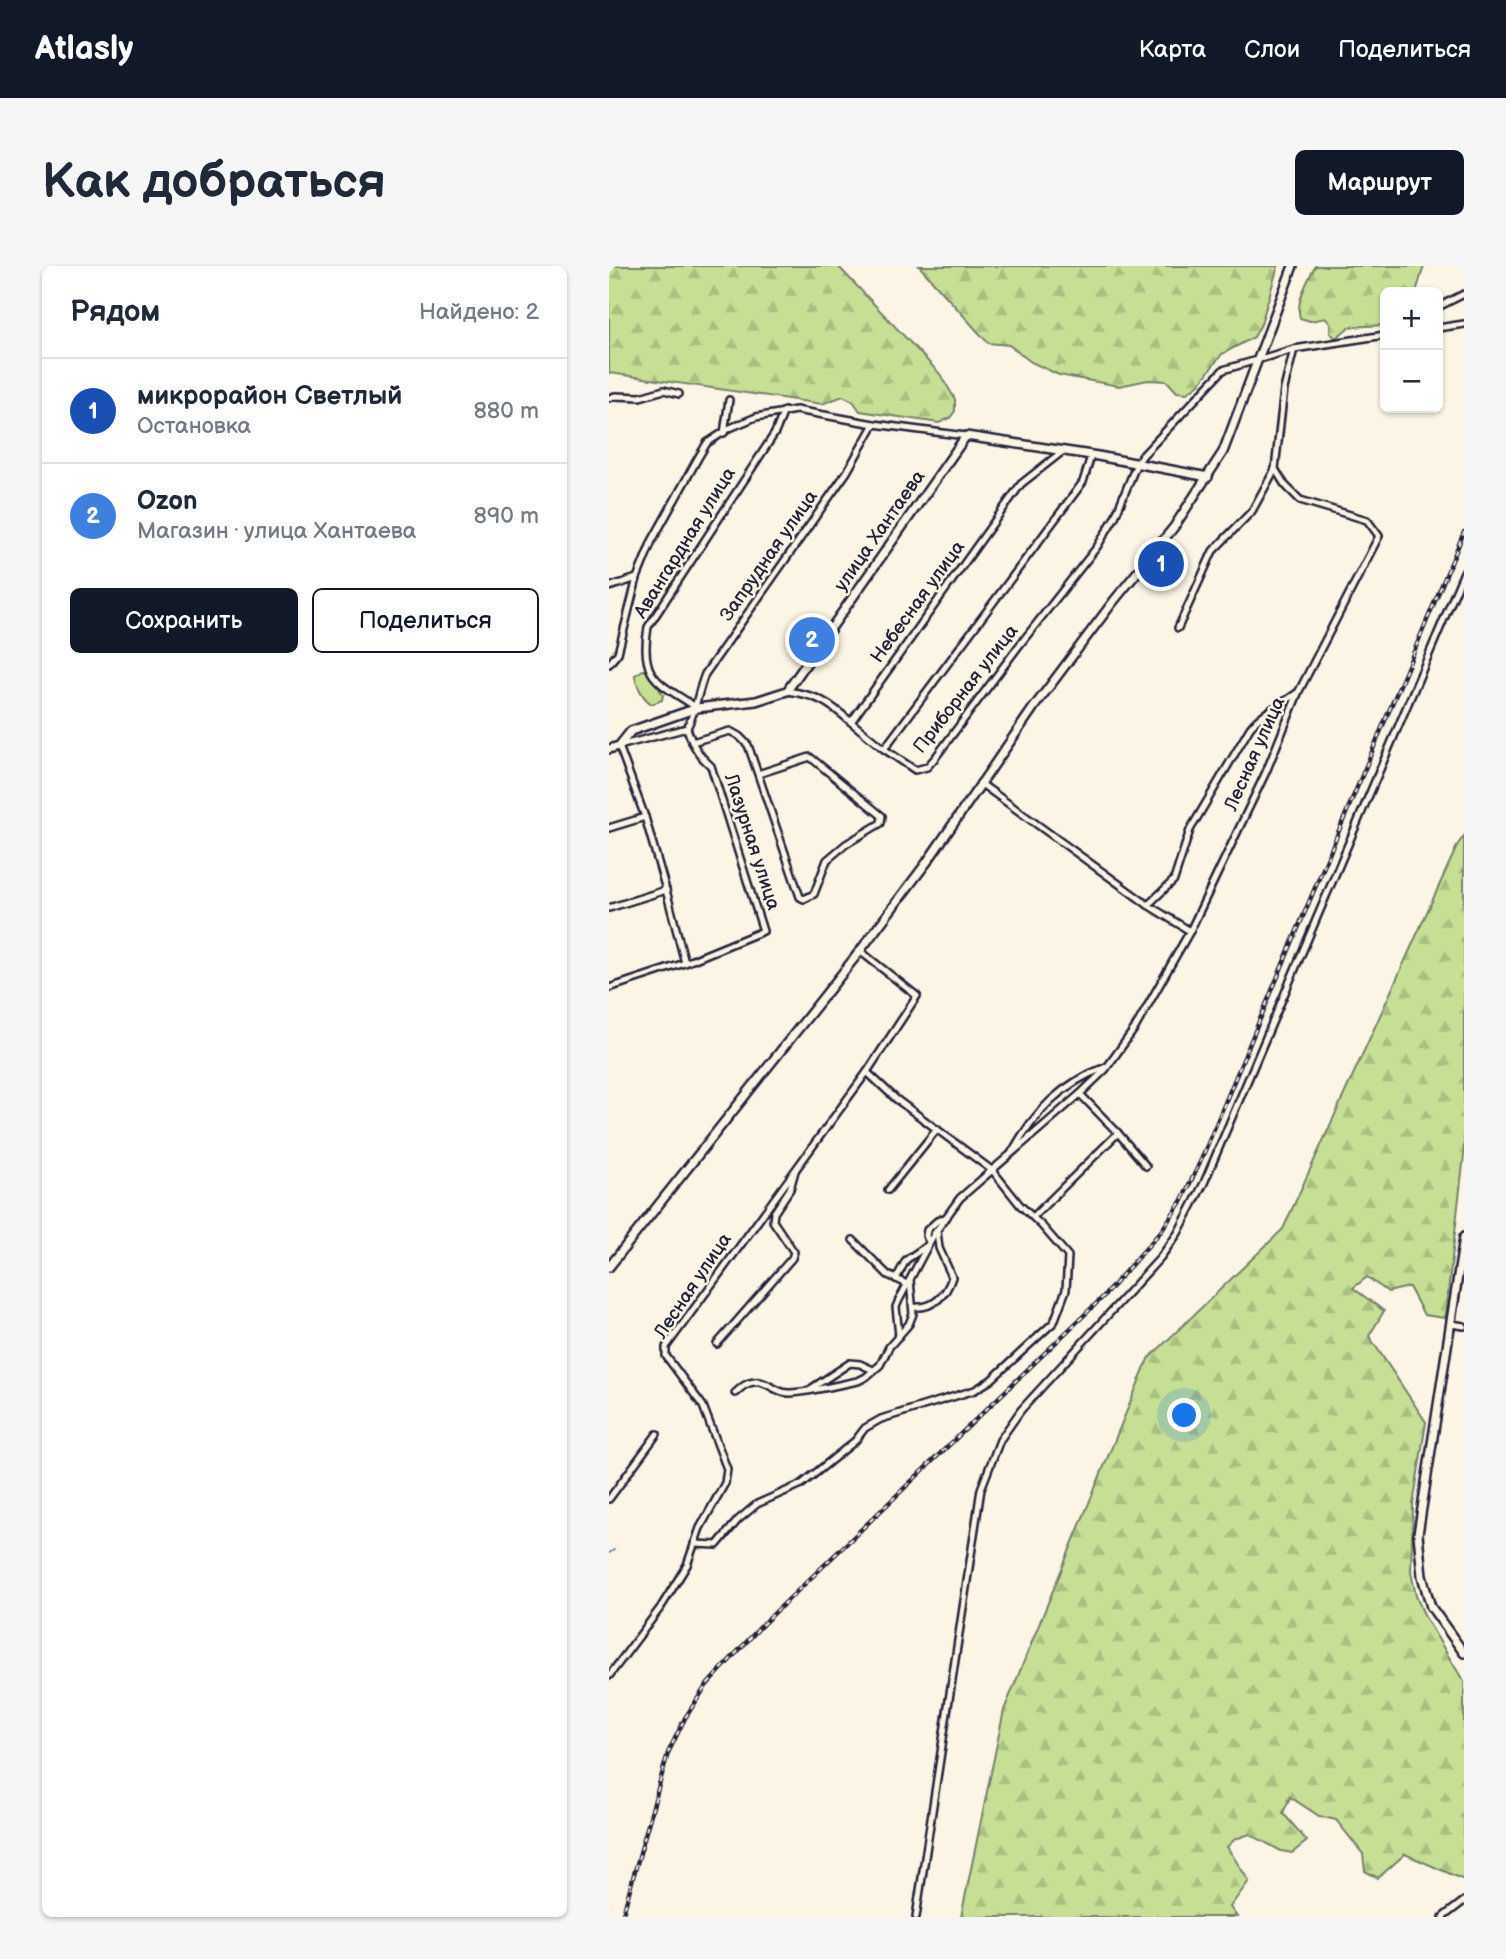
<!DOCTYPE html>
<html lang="ru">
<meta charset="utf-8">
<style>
body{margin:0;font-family:"Balsamiq Sans",sans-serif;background:#f6f6f7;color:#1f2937}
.controls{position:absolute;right:21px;top:21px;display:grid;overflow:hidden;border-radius:10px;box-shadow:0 2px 5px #0004}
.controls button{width:63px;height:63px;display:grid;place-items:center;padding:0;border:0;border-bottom:2px solid #e0e1e3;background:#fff;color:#1f2937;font:35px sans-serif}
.you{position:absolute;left:576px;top:1150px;width:24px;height:24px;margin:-18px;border:5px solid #fff;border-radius:50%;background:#1a73e8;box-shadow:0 0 0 10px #1a73e833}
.badge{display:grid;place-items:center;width:46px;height:46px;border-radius:50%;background:#111827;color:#fff;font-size:23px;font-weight:700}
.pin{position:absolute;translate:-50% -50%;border:4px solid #fff;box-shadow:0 2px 7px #0006}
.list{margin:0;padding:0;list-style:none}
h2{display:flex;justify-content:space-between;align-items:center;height:91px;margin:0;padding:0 28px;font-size:30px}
h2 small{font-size:23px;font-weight:400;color:#747a83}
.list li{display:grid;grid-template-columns:46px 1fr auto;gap:21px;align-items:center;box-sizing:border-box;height:105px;padding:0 28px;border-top:2px solid #e0e1e3}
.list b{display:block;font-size:26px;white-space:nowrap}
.list p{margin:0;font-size:23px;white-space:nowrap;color:#747a83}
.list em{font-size:23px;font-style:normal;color:#747a83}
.actions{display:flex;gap:14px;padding:21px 28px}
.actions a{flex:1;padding:16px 0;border:2px solid #111827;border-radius:10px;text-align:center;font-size:24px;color:#111827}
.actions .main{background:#111827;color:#fff}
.map{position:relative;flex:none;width:855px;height:1651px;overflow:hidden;border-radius:10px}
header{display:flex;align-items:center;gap:42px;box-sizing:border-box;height:98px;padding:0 35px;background:#111827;color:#fff}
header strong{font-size:33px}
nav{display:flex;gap:38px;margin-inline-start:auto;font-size:24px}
.intro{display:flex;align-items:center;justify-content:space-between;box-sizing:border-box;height:168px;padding:0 42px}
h1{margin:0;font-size:49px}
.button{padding:18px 32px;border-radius:10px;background:#111827;color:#fff;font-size:24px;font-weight:700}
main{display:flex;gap:42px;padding:0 42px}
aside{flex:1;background:#fff;border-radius:10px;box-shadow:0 2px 5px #0004}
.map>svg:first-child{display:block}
</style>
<header>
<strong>Atlasly</strong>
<nav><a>Карта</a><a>Слои</a><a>Поделиться</a></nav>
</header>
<div class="intro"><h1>Как добраться</h1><a class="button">Маршрут</a></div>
<main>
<aside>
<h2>Рядом<small>Найдено: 2</small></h2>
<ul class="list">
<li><span class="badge" style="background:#1a4fb4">1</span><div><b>микрорайон Светлый</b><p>Остановка</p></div><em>880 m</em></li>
<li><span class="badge" style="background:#3f7fe0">2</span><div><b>Ozon</b><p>Магазин · улица Хантаева</p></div><em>890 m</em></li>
</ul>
<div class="actions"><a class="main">Сохранить</a><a>Поделиться</a></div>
</aside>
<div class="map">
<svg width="855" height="1651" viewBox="0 0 855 1651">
<defs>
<pattern id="forest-firs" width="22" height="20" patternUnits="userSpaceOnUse" patternTransform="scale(1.75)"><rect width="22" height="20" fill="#c6df95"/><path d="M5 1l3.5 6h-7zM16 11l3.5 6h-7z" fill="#aabf81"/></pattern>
</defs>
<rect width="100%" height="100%" fill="#fcf5e5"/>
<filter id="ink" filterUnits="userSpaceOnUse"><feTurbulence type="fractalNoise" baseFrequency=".0143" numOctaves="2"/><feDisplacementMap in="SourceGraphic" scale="14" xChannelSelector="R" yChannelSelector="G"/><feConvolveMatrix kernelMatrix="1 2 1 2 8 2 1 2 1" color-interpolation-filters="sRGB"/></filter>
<g filter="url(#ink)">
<!-- forest -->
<g fill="url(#forest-firs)" stroke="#748068" stroke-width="2">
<polygon points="0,0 229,0 331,108 346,133 346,145 341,152 330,157 251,145 244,135 234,130 213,138 0,107"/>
<polygon points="310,0 669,0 652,58 645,71 613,88 590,118 578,127 568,126 558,115 539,114 510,120 450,109 422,96 400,79 379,77"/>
<path d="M706 0H815L807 26H776V59L740 61 727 72 721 67V57L717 52 701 55 691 52C686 36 699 15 706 0Z"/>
<polygon points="855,570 855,889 836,1052 815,1049 800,1021 779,1026 758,1011 744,1022 775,1045 760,1070 817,1156 804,1239 802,1306 807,1330 816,1351 855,1416 855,1614 796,1588 769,1612 756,1605 754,1588 727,1554 710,1550 681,1531 674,1547 698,1575 683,1587 672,1585 641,1568 626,1573 618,1581 640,1615 621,1641 628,1651 352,1651 395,1444 539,1093 674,963 849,578"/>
</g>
<!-- pitch -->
<path fill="#c6df95" stroke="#748068" stroke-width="2" d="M34 404 39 405 54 429 53 434 43 438C35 434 26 418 26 409Z"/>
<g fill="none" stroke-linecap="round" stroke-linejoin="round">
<!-- stream -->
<polyline stroke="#6286a6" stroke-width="2" points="0,1287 5,1284"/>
<!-- minor casing -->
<g stroke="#22223b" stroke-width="10">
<g id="minor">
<polyline points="829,41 855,28"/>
<polyline points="829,62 855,58"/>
<polyline points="0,132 6,130 31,131 55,124 70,128"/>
<polyline points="115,167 120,134"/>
<polyline points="482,190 474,216 275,483 306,504 318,501 326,492 409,381 488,281 506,251 528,197 534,189 614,104 685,83 776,69"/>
<polyline points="28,312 43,275 89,192 98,177 121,162 147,151 187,144 265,158 357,170"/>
<polyline points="0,321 28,312 9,387 0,398"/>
<polyline points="569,362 604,285 643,245 666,203"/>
<path d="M178 425C208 429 219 436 242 456L412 218 454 185"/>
<path d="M88 442C50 416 30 414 39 361L166 167 175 145"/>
<polyline points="242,456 275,483"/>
<polyline points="83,476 121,465 130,470 139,479 191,631 195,633 205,628 218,594 237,578 272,557 273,550 201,491 149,508"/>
<polyline points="371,517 539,639 581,665"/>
<path d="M0 562 36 551 10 480 78 462C88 442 88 428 96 408L238 206 265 158"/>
<path d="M539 639 565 614 581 564 641 462C653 446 672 439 688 427"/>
<polyline points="0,642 57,624 36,551"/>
<path d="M76 697 154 665 102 500C89 489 83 478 78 462"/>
<polyline points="0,722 76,697 57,624"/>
<polyline points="471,828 509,867 537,900"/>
<path d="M403 886C426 845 453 817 497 801"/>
<polyline points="279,924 328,863"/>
<polyline points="424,951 509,867"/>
<polyline points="244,974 279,1009 298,1018"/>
<polyline points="320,976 317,970 318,964 328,955 338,951"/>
<polyline points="287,1013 297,994 319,979"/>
<path d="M304 1041C324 1043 337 1030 343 1011L330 982 328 965"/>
<polyline points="842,1058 855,1060"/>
<polyline points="290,1070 287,1041 290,1034 325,968 351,932 471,828 496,804 526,762 581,665 657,506 690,425 770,270 758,254 691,234 676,219 666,203 675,123 685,83"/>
<polyline points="108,1078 183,992 185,986 164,955 165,947 181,923 186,905"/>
<polyline points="203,1122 241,1097 251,1098 264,1104"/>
<path d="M126 1127C132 1122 136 1117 145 1116 159 1114 167 1128 181 1127 203 1126 227 1119 249 1115L257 1111 271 1099 280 1081 300 1058 304 1048 301 1014"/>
<polyline points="0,1233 48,1168"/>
<polyline points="85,1278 108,1279 129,1254 148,1238 193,1218 246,1175 256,1162 272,1153 366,1124 382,1114 445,1056 457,1024 459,990 433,960 411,939 384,905 287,833 258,806"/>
<polyline points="0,1410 52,1341 78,1299 91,1262 116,1217 118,1203 94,1140 57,1090 57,1081 258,806 308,730 251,685"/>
<polyline points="307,1651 372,1223 391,1174 412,1144 551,992 569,967 595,917 855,306"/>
<polyline points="834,1651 855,1635"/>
</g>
</g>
<!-- tertiary casing -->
<g stroke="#22223b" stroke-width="12">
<g id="tertiary">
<polyline points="0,483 10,480 22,465 88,442 147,435 178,425 357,170 489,190 599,211"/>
<polyline points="855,971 809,1268 813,1310 822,1341 855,1387"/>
<polyline points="0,1001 251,685 318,596 425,441 504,336 565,261 614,186 684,0"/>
</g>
</g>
<!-- minor -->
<use href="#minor" stroke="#fcf5e5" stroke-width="5"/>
<!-- tertiary -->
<use href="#tertiary" stroke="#fcf5e5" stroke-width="7"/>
<!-- rail casing -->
<g stroke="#22223b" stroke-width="4.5">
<polyline id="rail" points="13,1651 59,1487 76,1452 97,1420 154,1358 494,1031 553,964 573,934 592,894 855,266"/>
</g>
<!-- rail -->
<use href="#rail" stroke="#fcf5e5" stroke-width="2" stroke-dasharray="5" stroke-linecap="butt"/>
</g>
</g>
<g text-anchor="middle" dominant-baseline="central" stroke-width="5" stroke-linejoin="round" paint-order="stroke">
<!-- street labels -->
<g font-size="19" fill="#22223b" stroke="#fcf5e5">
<text transform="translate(271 265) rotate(-55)">улица Хантаева</text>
<text transform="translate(76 277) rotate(-58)">Авангардная улица</text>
<text transform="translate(160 290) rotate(-55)">Запрудная улица</text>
<text transform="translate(309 336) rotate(-54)">Небесная улица</text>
<text transform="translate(357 423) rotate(-52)">Приборная улица</text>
<text transform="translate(646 488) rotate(-66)">Лесная улица</text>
<text transform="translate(143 576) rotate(72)">Лазурная улица</text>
<text transform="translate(84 1020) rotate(-56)">Лесная улица</text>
</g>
</g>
</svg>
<div class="controls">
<button>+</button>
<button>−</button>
</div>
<div class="you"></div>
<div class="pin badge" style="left:552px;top:298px;background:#1a4fb4">1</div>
<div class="pin badge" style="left:203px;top:374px;background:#3f7fe0">2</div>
</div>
</main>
